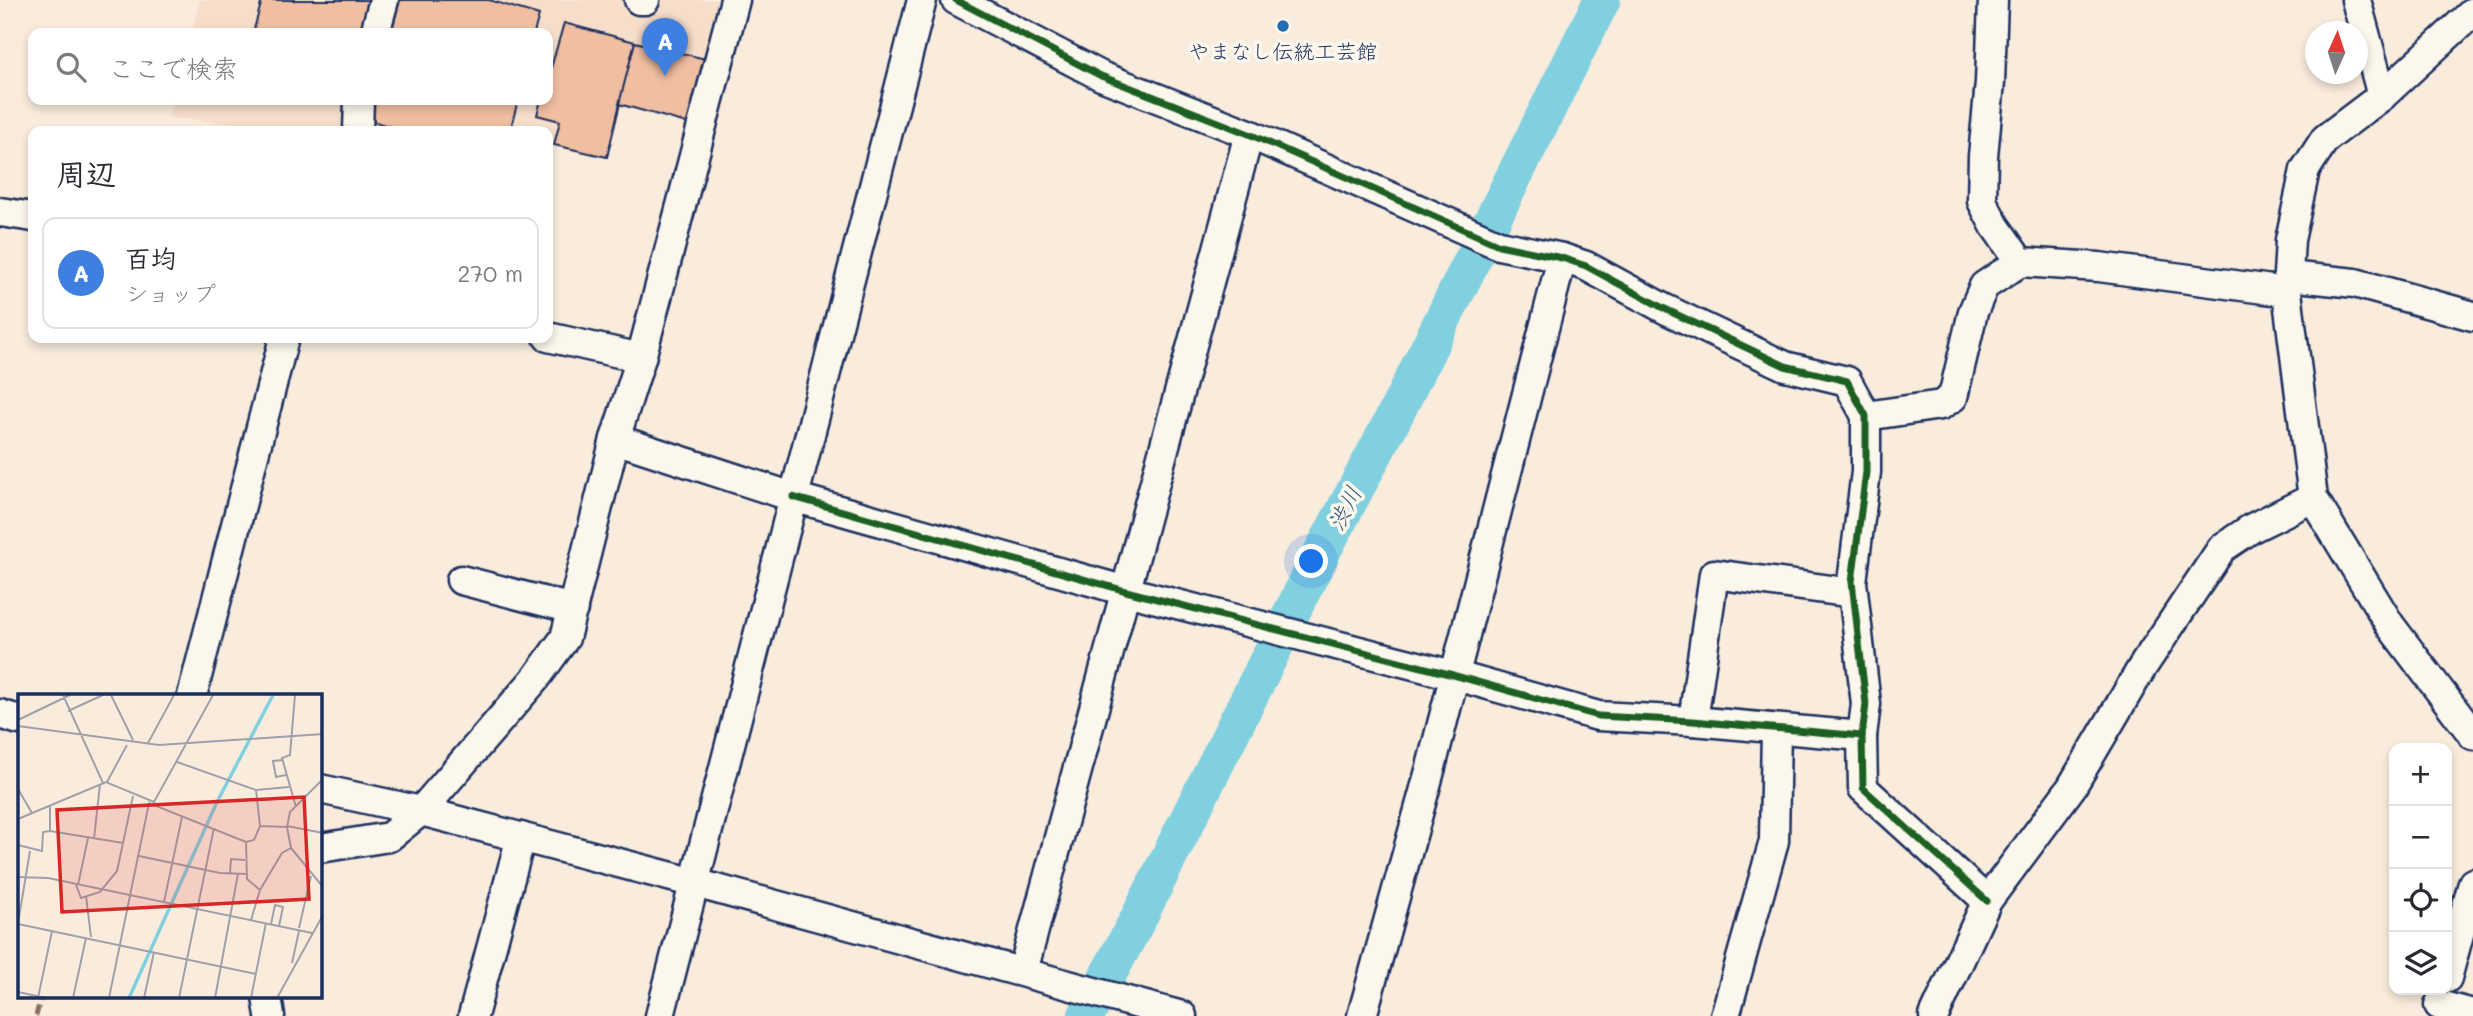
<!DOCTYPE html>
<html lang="ja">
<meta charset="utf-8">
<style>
body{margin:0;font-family:Mali,"Klee One",sans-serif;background:#f2f2f3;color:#2b2b33}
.controls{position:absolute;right:21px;bottom:21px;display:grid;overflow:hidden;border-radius:14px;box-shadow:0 4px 10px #0003}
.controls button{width:63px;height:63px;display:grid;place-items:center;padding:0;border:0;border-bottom:2px solid #e1e1e2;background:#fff;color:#2b2b33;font:35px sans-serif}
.compass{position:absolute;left:2305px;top:21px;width:63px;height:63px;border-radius:50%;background:#fff;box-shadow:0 4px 10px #0003;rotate:3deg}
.you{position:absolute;left:1312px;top:562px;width:24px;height:24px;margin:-18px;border:5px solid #fff;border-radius:50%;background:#1a73e8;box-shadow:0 0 0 10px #1a73e833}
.badge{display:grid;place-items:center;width:46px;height:46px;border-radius:50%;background:#1f6fb2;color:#fff;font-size:23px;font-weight:700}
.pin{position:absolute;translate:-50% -58px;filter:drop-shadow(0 2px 4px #0008)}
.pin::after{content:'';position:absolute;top:37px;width:24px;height:21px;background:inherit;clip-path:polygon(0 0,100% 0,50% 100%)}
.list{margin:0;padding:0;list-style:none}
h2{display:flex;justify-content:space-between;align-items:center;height:91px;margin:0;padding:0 28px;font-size:30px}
h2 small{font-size:23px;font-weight:400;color:#7c7c81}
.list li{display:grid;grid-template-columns:46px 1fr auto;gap:21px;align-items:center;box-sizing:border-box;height:112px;margin:0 14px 14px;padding:0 14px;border:2px solid #e1e1e2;border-radius:14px}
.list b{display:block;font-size:26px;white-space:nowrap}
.list p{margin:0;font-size:23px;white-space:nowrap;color:#7c7c81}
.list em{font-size:23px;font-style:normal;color:#7c7c81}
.icon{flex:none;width:38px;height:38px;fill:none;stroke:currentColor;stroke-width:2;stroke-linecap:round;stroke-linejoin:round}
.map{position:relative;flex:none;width:2473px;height:1016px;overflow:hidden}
.search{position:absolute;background:#fff;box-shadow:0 4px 10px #0003;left:28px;top:28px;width:525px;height:77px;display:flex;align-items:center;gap:18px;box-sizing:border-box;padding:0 24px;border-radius:14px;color:#7c7c81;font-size:26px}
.panel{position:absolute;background:#fff;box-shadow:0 4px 10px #0003;left:28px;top:126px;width:525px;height:217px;border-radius:14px}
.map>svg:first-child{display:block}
</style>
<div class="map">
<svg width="2473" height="1016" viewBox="0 0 2473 1016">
<rect width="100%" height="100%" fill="#f9ecdd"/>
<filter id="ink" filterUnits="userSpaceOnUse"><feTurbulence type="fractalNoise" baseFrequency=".0143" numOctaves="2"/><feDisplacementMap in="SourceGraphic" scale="14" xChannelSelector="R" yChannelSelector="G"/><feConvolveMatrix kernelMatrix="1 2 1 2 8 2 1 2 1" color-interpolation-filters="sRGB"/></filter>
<g filter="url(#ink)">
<!-- built -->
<polygon fill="#f6decb" points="200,0 731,0 697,126 619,105 607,157 548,143 548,131 333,131 168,118 173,100 548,100 548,33 191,33"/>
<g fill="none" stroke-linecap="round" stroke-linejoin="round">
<!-- river -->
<polyline stroke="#81d0df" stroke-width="37" points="1086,1016 1139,917 1321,554 1394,417 1602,0"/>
</g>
<!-- building -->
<g fill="#f0bea1" stroke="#1b2f5e" stroke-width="2">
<polygon points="262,0 369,0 360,33 253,33"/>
<polygon points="400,0 489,0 539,15 534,33 391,33"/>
<polygon points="564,23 635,42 607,157 554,145 560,121 537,115 541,100 548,100 548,78"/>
<polygon points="635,42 714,61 697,126 619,104"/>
<polygon points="374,100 518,100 510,131 404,131 369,120"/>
</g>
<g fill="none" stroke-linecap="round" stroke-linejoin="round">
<!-- minor casing -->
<g stroke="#1b2f5e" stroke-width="33">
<g id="minor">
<polyline points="639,0 645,0"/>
<polyline points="956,0 1101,76 1249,134 1499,245 1562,258 1586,266 1665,309 1785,366 1847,381 1866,416 1866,472 1852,582 1866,704 1862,736 1863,788 1987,901"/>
<polyline points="1993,0 1990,82 1983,156 1982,201 1995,226 2020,262"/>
<polyline points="2356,0 2382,96"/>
<polyline points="2473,12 2382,96 2325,139 2305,170 2290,240 2287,292 2313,498 2390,625 2473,735"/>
<polyline points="375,33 384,0"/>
<polyline points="358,131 359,100"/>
<polyline points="0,212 33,217"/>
<polyline points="2288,276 2355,283 2473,316"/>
<polyline points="548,337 641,358"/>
<polyline points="1866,416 1941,405 1953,397 1973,312 1984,286 2020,262 2099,267 2287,292"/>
<polyline points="615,439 793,497 1126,591 1453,675 1598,716 1693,721 1862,736"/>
<polyline points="461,580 573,609"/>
<polyline points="192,696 284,338"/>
<polyline points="0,714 19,720"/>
<polyline points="1693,721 1714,574 1853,593"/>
<polyline points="320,789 421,811 695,883 1182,1016"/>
<polyline points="320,848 389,837 421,811 536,678 565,638 615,439 641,358 735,0"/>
<polyline points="1023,971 1249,134"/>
<polyline points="2447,978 2473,883"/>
<polyline points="267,997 270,1016"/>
<polyline points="2439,1005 2473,1014"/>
<polyline points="473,1016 521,837"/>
<polyline points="660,1016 922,0"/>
<polyline points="1362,1016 1431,767 1562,258"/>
<polyline points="1725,1016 1774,841 1776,729"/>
<polyline points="1934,1016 1987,901 2071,788 2143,666 2222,548 2252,528 2313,498"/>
</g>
</g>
<!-- minor -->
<use href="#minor" stroke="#fbf7ec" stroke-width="28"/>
<!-- quiet -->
<polyline stroke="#8d6e63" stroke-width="5" stroke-dasharray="10 5" stroke-linecap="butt" points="36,1016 41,997"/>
<!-- cycleway casing -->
<g stroke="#fbf7ec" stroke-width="11">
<g id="cycleway">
<polyline points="956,0 1101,76 1249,134 1499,245 1562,258 1586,266 1665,309 1785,366 1847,381 1866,416 1866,472 1852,582 1866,704 1862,736 1863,788 1987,901"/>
<polyline points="793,497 1126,591 1453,675 1598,716 1693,721 1862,736"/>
</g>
</g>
<!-- cycleway -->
<use href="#cycleway" stroke="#1b5e20" stroke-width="7"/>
</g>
</g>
<!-- markers -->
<circle fill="#1f6fb2" stroke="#fbf7ec" stroke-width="2.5" cx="1283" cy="26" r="7"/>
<g text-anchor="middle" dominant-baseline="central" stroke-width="7" stroke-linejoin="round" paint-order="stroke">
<!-- poi labels -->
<g font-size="21" fill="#1b2f5e" stroke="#fbf7ec">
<text x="1283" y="50">やまなし伝統工芸館</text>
</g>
<!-- water labels -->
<g font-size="23" font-style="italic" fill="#34577e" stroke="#fbf7ec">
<text transform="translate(1344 508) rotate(-63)">渋川</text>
</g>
</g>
<!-- overview -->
<g transform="translate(18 694)">
<rect width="304" height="304" fill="#f9ecdd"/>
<path fill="none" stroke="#81d0df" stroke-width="3.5" d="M111 304 199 108 255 1"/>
<path fill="none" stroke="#a0a0aa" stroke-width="2" d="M45 1 85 89M93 1 115 46M277 1 272 61 264 64 278 113M50 17 85 1M0 26 52 1M0 32 141 51 305 40M130 49 156 1M265 66 255 67 258 83 268 81M159 68 238 96 271 93M305 85 272 118 269 133 273 154 305 193M89 88 109 51M0 95 14 119M238 96 242 132M32 111V137M0 125 88 88 136 108 195 1M242 132 269 133M269 132 305 139M76 145 82 90M228 148 229 185 242 196M228 148 236 146 242 132M0 151 24 157 25 138 32 137 105 149M121 162 202 179 229 180M212 179 213 165 227 166M0 183 30 184 294 239M58 191 63 204 82 198 99 177 115 102M60 191 70 144M68 202 73 243M146 208 164 123M233 226 242 196 264 159 273 154M0 229 12 157M0 230 238 280M253 230 257 211 265 213 261 232M281 234 293 182M274 269 281 237M0 298 28 304M20 304 34 237M55 304 68 244M91 304 131 109 228 148M126 304 136 258M161 304 196 134M197 304 220 180M233 304 248 229M259 304 305 221"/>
<path fill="#d62828" fill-opacity="0.15" stroke="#d62828" stroke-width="3.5" d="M286 103 291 205 44 218 39 116Z"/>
<rect width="304" height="304" fill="none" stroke="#1b2f5e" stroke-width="3.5"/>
</g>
</svg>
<div class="controls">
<button>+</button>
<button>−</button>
<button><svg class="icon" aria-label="locate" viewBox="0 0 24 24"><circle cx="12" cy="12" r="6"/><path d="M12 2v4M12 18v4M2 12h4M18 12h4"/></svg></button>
<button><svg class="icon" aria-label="layers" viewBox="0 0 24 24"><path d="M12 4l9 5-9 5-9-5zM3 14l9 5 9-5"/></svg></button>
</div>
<svg class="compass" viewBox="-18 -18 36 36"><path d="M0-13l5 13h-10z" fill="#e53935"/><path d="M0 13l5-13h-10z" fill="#7c7c81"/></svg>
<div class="you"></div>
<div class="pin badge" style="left:665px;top:76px;background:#3f7fe0">A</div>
<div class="search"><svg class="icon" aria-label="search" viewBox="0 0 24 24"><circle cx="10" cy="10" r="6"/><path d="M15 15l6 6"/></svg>ここで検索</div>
<section class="panel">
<h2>周辺<small></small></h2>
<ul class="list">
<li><span class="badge" style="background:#3f7fe0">A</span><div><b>百均</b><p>ショップ</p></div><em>270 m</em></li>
</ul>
</section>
</div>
